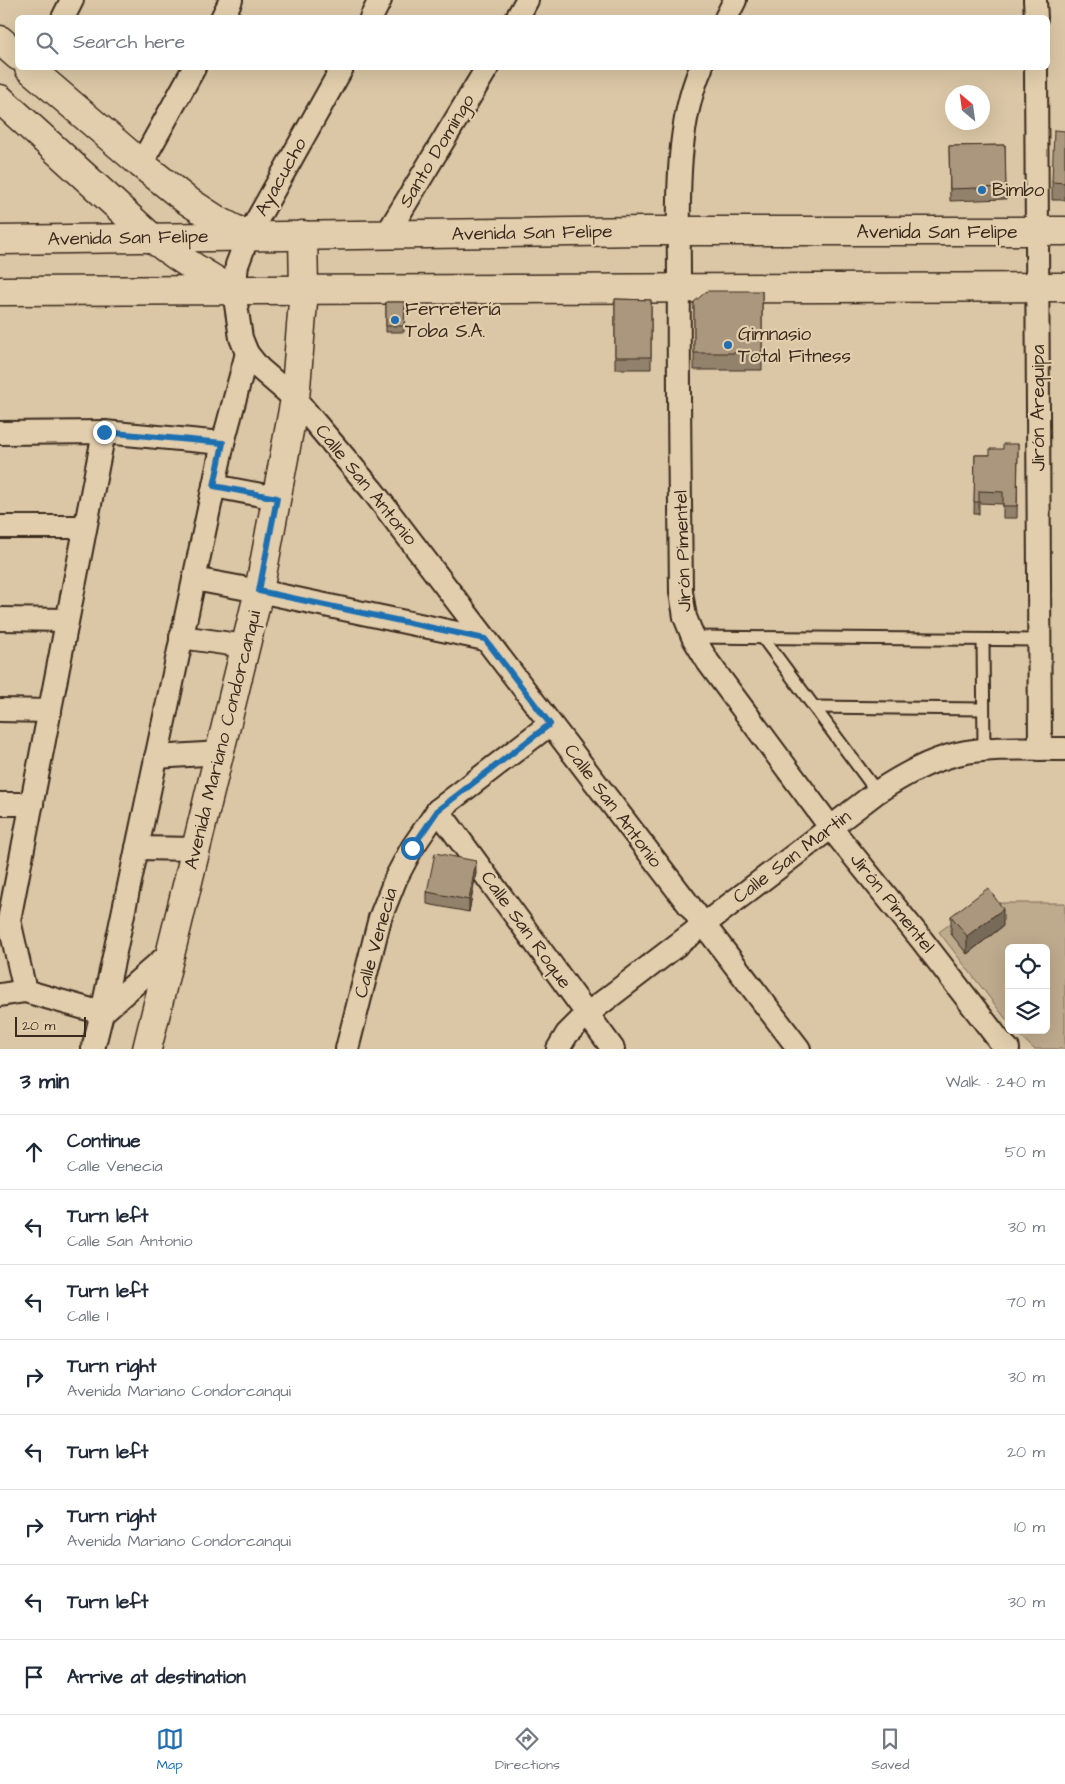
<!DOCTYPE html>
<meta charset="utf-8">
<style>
body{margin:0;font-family:"Architects Daughter",sans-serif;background:#f2f2f3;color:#1f2937}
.controls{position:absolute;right:15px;bottom:15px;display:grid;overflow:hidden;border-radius:8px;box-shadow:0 5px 20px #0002}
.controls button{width:45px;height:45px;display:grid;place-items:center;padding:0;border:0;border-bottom:1px solid #e0e1e3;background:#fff;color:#1f2937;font:25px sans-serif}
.compass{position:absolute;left:945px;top:85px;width:45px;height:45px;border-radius:50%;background:#fff;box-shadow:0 5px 20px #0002;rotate:331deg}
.scale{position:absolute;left:15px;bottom:12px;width:71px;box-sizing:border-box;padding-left:5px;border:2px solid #3b2a1e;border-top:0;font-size:14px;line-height:18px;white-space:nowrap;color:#3b2a1e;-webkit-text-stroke:4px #e2ceac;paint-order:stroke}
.stop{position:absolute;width:15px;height:15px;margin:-11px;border:4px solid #1f6fb2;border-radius:50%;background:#fff}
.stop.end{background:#1f6fb2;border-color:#fff;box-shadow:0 1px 5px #0008}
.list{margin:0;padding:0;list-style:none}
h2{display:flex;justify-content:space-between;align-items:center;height:65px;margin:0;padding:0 20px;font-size:21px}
h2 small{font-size:16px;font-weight:400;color:#747a83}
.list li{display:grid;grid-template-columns:32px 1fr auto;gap:15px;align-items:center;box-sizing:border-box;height:75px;padding:0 20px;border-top:1px solid #e0e1e3}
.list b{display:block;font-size:19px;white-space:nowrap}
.list p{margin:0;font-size:16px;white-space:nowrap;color:#747a83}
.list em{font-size:16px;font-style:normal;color:#747a83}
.icon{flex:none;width:28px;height:28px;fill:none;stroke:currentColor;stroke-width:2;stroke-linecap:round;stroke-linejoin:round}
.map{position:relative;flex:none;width:1065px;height:1049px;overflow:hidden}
.search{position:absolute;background:#fff;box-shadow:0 5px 20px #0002;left:15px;right:15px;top:15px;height:55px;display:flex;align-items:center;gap:12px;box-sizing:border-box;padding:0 18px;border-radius:8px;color:#747a83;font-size:19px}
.sheet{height:665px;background:#fff}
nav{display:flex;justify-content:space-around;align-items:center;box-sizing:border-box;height:70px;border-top:1px solid #e0e1e3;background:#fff;font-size:14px;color:#747a83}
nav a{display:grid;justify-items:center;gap:2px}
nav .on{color:#1f6fb2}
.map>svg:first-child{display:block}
</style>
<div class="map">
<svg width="1065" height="1049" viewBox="0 0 1065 1049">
<rect width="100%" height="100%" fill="#dbc7a6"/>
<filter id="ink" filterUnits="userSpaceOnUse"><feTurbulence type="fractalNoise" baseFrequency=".02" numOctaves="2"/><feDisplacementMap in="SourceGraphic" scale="10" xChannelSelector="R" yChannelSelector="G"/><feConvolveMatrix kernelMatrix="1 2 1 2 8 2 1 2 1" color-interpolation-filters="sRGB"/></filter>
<g filter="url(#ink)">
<!-- green -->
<polygon fill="#beaa8d" stroke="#7c6a56" points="978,903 1065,903 1065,1049 1034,1049 1014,1030 1046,1030 1046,948 1009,948 1009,1023 939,932"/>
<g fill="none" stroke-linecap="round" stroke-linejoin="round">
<!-- lane casing -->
<g stroke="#3b2a1e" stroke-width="15">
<g id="lane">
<polyline points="693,637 1040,640"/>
<polyline points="763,638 877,792"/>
<polyline points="983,640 984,750"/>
<polyline points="814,707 983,709"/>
</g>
</g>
<!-- street casing -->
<g stroke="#3b2a1e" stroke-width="26">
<g id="street">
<polyline points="1035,0 1036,18"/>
<polyline points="63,18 72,0"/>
<polyline points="222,18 231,0"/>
<polyline points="371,18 380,0"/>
<polyline points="517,18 527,0"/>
<polyline points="726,18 735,0"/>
<polyline points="342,68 248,236 237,265 234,291 241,338 247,353 259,368 295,399 372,490 799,1049"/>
<path d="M701 68C674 129 679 214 679 281 678 385 680 488 681 592L685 617 693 637 708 662 831 828 921 939 999 1040 1008 1049"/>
<polyline points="1036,68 1040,749"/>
<polyline points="141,164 194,68"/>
<polyline points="387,234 487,68"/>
<polyline points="104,432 9,920 25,991 102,1013 170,953"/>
<polyline points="0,433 104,432 223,443"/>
<polyline points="214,486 277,498"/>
<polyline points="0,527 85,527"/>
<polyline points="194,579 259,591 485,639"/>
<polyline points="0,619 67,620"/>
<polyline points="181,637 245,646"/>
<polyline points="0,710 50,711"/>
<polyline points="156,757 220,753"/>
<polyline points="0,804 32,804"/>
<polyline points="438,810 613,1049"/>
<polyline points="137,848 196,849"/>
<polyline points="0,995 25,991"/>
<polyline points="93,1049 102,1013 223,443 247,353"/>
<polyline points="347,1049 380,918 396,878 412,848 438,810 550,724"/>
<path d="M558 1049 567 1034 587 1014 877 792C902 776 928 761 957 754 990 746 1031 749 1065 749"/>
</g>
</g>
<!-- secondary casing -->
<g stroke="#3b2a1e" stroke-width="31">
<g id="secondary">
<polyline points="0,40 18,56"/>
<polyline points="29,68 141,164 185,199 217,220 246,235"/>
<path d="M0 99 151 237C177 258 204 274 232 290"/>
<polyline points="0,240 644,231 1065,231"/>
<polyline points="0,291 1065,287"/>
<polyline points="147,1049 259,591 295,399 304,290 303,235"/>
</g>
</g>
<!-- lane -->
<use href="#lane" stroke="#e2ceac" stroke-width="11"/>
<!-- street -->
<use href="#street" stroke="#e2ceac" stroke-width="22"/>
<!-- secondary -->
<use href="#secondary" stroke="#e2ceac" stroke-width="28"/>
</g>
<!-- wall -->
<g fill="#92826c" stroke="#3b2a1e">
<polygon points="1065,131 1065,200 1052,200 1052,182"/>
<polygon points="1005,145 1006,199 950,201 949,146"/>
<polygon points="762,291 762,370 694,370 694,302"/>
<polygon points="615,299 651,300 651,369 615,369"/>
<polygon points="386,302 405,302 404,332 386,332"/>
<polygon points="1018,444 1017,518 1003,518 1003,504 979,503 979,514 974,514 975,455 990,455 1003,449"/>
<polygon points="476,873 469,912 427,904 427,892"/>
<polygon points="951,916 1003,926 967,954 951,934"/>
</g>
<!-- shaded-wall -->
<g fill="#776a58" stroke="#3b2a1e">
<polygon points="476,861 476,873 469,912 469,900"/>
<polygon points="1003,909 1003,926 967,954 967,936"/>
</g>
<!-- building -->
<g fill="#aa977d" stroke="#3b2a1e">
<polygon points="1054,130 1065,131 1065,183 1052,182"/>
<polygon points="1005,145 1006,187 950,189 949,146"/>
<polygon points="707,291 762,291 762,353 694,353 694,302"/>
<polygon points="615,299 651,300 651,357 615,357"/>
<polygon points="386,302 405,302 404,326 386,326"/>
<polygon points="1003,444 1018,444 1017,506 1003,506 1003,492 979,491 979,502 974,502 975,455 990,455 990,449 1003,449"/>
<polygon points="435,853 476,861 469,900 427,892"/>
<polygon points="988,888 1003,909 967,936 951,916"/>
</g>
</g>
<g fill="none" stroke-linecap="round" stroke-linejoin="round" filter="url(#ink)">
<!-- route -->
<polyline stroke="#1f6fb2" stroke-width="6" points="104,432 223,443 214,486 277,498 259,591 485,639 550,724 438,810 412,848"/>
</g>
<!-- markers -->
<g fill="#1f6fb2" stroke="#e2ceac" stroke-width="2">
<circle cx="982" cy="190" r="5"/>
<circle cx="395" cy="320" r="5"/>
<circle cx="728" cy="345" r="5"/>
</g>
<g text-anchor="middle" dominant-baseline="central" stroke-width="4.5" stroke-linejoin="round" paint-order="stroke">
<!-- street labels -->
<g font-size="19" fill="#3b2a1e" stroke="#e2ceac">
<text transform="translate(437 151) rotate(-59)">Santo Domingo</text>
<text transform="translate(281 177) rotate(-61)">Ayacucho</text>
<text x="937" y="232">Avenida San Felipe</text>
<text transform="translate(532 233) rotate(-1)">Avenida San Felipe</text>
<text transform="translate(128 238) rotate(-1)">Avenida San Felipe</text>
<text transform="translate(1038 408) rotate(-90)">Jirón Arequipa</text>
<text transform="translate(366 485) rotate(51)">Calle San Antonio</text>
<text transform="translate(683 551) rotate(-92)">Jirón Pimentel</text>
<text transform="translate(223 740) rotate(-76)">Avenida Mariano Condorcanqui</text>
<text transform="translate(613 806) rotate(53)">Calle San Antonio</text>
<text transform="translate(792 857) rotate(-37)">Calle San Martin</text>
<text transform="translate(892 903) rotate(51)">Jirón Pimentel</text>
<text transform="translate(526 930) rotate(54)">Calle San Roque</text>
<text transform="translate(376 943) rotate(-74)">Calle Venecia</text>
</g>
<!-- poi labels -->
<g font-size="19" fill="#3b2a1e" stroke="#e2ceac" text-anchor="start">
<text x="992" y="190">Bimbo</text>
<text x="405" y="309">Ferretería<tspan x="405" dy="22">Toba S.A.</tspan></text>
<text x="738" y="334">Gimnasio<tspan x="738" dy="22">Total Fitness</tspan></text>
</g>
</g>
</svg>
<div class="controls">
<button><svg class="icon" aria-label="locate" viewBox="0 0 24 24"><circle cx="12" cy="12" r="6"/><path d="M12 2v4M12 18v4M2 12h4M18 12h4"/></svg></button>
<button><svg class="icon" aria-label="layers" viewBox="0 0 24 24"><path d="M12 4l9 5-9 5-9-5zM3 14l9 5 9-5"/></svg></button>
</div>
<svg class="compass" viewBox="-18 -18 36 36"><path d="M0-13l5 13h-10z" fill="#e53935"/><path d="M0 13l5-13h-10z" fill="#747a83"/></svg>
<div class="scale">20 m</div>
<div class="stop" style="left:412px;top:848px"></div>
<div class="stop end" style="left:104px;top:432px"></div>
<div class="search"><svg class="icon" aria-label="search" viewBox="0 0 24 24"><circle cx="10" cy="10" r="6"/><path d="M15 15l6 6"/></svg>Search here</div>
</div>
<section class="sheet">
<h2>3 min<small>Walk · 240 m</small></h2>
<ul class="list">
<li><svg class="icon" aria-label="ahead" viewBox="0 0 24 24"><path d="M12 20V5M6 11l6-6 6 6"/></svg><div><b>Continue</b><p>Calle Venecia</p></div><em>50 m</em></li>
<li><svg class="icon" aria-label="left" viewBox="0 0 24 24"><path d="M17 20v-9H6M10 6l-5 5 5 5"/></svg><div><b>Turn left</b><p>Calle San Antonio</p></div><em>30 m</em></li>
<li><svg class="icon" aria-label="left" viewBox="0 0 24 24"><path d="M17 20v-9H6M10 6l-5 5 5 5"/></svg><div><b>Turn left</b><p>Calle 1</p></div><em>70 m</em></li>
<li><svg class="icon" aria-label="right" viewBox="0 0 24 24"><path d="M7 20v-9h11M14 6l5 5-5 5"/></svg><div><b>Turn right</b><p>Avenida Mariano Condorcanqui</p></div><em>30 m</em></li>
<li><svg class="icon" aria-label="left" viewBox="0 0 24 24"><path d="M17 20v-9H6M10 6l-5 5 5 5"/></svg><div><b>Turn left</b></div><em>20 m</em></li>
<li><svg class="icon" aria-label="right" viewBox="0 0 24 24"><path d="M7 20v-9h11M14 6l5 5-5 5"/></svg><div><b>Turn right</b><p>Avenida Mariano Condorcanqui</p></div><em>10 m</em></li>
<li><svg class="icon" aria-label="left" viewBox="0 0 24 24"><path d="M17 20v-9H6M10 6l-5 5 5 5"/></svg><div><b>Turn left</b></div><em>30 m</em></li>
<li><svg class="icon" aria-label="arrive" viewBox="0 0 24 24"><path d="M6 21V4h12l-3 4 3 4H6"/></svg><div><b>Arrive at destination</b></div></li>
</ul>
</section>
<nav>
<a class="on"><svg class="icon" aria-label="map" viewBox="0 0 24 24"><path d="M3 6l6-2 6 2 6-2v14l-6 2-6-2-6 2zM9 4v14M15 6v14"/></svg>Map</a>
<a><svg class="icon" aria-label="directions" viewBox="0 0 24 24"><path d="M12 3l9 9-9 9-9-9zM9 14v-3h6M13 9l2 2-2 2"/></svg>Directions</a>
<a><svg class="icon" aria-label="saved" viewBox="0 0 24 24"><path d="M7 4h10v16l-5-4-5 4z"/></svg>Saved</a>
</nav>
